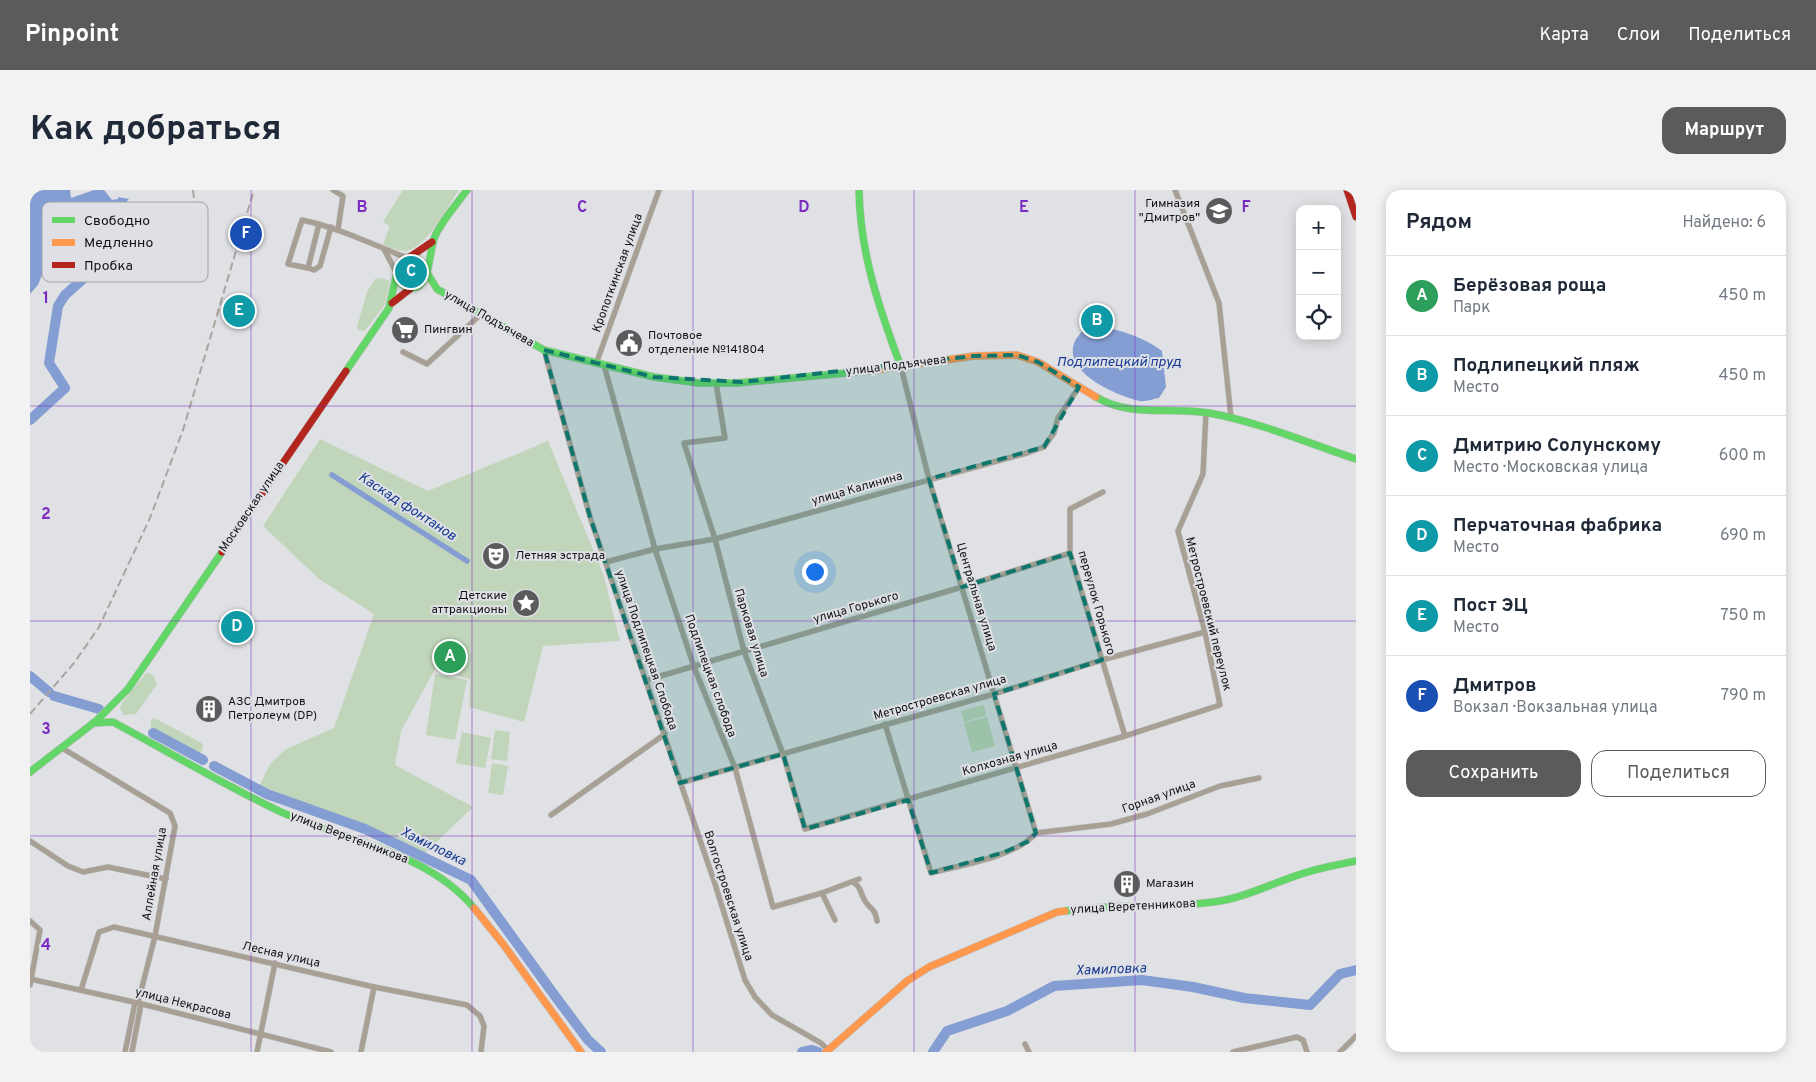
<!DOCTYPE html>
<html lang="ru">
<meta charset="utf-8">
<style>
body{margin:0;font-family:Overpass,sans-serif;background:#f2f2f3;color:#1f2937}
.controls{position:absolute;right:15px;top:15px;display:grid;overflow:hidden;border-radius:10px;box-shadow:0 2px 12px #0003}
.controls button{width:45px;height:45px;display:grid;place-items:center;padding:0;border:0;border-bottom:1px solid #e0e1e3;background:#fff;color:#1f2937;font:25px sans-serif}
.you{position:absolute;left:784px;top:381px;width:18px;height:18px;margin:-12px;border:4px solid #fff;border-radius:50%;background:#1a73e8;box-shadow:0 0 0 8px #1a73e833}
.badge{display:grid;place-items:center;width:32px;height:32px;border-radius:50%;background:#5b5b5d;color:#fff;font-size:16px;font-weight:700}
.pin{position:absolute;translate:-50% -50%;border:2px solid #fff;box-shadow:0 1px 5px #0006}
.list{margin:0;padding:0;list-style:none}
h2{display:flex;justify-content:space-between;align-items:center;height:65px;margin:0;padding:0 20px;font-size:21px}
h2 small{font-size:16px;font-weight:400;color:#747a83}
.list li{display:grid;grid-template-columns:32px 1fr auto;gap:15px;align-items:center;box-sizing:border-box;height:80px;padding:0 20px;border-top:1px solid #e0e1e3}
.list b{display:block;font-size:19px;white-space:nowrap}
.list p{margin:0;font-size:16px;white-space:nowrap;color:#747a83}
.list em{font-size:16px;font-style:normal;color:#747a83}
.actions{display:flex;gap:10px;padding:15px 20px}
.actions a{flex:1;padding:11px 0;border:1px solid #5b5b5d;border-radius:15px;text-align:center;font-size:18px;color:#5b5b5d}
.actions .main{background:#5b5b5d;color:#fff}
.icon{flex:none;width:28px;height:28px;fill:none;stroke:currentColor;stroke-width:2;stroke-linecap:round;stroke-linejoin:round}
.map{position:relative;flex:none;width:1326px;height:862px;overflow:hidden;border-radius:15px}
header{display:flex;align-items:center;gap:30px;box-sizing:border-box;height:70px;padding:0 25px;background:#5b5b5d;color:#fff}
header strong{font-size:24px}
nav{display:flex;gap:28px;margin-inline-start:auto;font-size:18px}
.intro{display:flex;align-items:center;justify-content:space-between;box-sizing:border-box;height:120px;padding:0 30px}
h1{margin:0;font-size:35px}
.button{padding:12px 22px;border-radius:15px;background:#5b5b5d;color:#fff;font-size:18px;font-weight:700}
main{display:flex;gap:30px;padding:0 30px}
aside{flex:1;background:#fff;border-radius:15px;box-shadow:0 2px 12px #0003}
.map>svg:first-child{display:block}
</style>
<header>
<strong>Pinpoint</strong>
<nav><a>Карта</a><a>Слои</a><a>Поделиться</a></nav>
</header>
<div class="intro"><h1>Как добраться</h1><a class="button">Маршрут</a></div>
<main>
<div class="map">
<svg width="1326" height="862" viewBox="0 0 1326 862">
<rect width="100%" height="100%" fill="#e0e1e4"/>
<!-- green -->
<g fill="#c0d5ba">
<path d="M373 0H429C418 15 398 55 379 60 371 62 360 58 353 54L360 36 353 32Z"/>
<polygon points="385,70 395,81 392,92 381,97 369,89 371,74"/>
<polygon points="352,88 360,91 355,114 335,141 328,140 327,137 337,102 345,89"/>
<polygon points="290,249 398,301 518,251 574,386 590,451 513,456 494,532 439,517 440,489 405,479 371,541 365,575 443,617 393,665 230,595 240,574 256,559 304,538 344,424 289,389 233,336"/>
<polygon points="117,482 123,485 127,494 106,524 93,525 90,517 92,513"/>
<polygon points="405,484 437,490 425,550 396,545"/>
<polygon points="954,515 956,526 934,532 931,521"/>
<polygon points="957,527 965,556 942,562 934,533"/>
<polygon points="124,528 170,552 173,555 172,561 168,563 121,538 121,530"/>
<polygon points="465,540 480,542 477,571 461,569"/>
<polygon points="432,542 461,548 455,578 426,573"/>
<polygon points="462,573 478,576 473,605 458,603"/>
</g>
<!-- water -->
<g fill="#849ed3">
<polygon points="0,0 40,0 41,8 64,0 74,0 82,10 88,9 88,7 99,9 97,11 100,17 97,30 86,35 81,33 88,21 87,16 82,14 83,22 75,13 67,17 69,23 59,23 58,35 44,37 43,31 37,28 28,31 24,55 8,95 0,104"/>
<path d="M1069 137C1090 139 1115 148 1132 161L1136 197 1129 208C1123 209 1115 212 1110 211 1087 206 1031 182 1045 151 1047 147 1052 142 1054 138Z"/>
</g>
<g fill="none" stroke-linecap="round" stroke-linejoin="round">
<!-- canal -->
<polyline stroke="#849ed3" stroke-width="5.5" points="302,285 437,371"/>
<!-- river -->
<g stroke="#849ed3" stroke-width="10">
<polyline points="0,230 35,198 19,173 28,116 35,105 71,73 89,23"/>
<polyline points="0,486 19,502"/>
<polyline points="24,506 69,519"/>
<polyline points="123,543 173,570"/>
<polyline points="184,576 237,604 335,639 441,690 525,806 558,850 571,862"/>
<polyline points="772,862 782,860 788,862"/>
<polyline points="903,862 917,841 977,821 1024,796 1112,790 1163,797 1214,808 1280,815 1310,784 1326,780"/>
</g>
<!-- street casing -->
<g stroke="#bcbcbe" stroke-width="6">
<g id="street">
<polyline points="303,0 313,6 308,39"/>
<polyline points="1145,0 1189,113 1201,227"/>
<path d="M289 34 278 78 258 74 272 30C309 38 342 54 377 68"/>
<polyline points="354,59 366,82"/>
<polyline points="278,78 284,80 290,76 301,37"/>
<polyline points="514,160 560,327 685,694 715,790 725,807 742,825 791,853 798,860"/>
<polyline points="373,162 397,174 450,125"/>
<polyline points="566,174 629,0"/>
<polyline points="574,175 625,359 664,477 705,578 743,717 792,703 829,689"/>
<polyline points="871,177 899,289 1006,643"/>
<polyline points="686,193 695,248 654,253 685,349 714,461 753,564 775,639 1095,546 1190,515 1175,442 1148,341 1173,284 1176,222"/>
<polyline points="1073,302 1040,319 1040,363 1095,546"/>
<polyline points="576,372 625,359 685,349 997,263 1014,257 1024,243 1028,228 1049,197"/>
<polyline points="617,490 932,397 1040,363"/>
<path d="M855 534 901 683C930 675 986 667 1006 643"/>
<polyline points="32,558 140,623 145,636 125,746 108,813"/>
<polyline points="650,593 964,504 1072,470 1175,442"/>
<polyline points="521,625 635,544"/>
<polyline points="1006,643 1081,634 1117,624 1190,596 1229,588"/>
<polyline points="0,651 38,676 53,682 78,677 136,689"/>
<path d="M823 692C832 698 830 703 835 711 842 722 844 716 847 731"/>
<polyline points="792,703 805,730"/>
<polyline points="0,731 10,740 0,795"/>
<polyline points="0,789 108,813 301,862"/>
<polyline points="51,800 69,742 84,737 344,797 437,815 450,826 454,836 451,862"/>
<polyline points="995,854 999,862"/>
<polyline points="95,862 105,813"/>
<polyline points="102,862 111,814"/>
<polyline points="227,862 245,773"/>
<polyline points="331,862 344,797"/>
<polyline points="1203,862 1267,847 1273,850 1277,862"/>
<polyline points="1310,862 1326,846"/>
</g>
</g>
<!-- fast casing -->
<g stroke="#bcbcbe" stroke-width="8">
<g id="fast">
<path d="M829 0C830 63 849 118 871 177"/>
<polyline points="397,83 407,99 514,160 624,187 669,193 707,193 838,181"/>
<path d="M367 89C371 94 376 99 383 98 402 96 398 58 406 44 414 28 426 15 437 0"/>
<polyline points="316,181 359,118 368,78 378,69 387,68 396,78"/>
<path d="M1066 207C1101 228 1141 216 1179 223 1229 232 1278 253 1326 269"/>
<path d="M63 533 83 532C139 562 194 595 251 622 315 651 397 661 444 718"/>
<polyline points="0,582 66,531 98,499 192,362"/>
<path d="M1035 721C1084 713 1134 719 1183 712 1217 708 1248 690 1281 681 1296 677 1311 674 1326 671"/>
</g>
</g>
<!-- slow casing -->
<g stroke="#bcbcbe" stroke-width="8">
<g id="slow">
<polyline points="838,181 944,166 987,165 1008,172 1066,207"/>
<polyline points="444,718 473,754 551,862"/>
<polyline points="796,862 877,791 899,777 1027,722 1035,721"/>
</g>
</g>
<!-- jam casing -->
<g stroke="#bcbcbe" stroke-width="8">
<g id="jam">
<polyline points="1317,0 1326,27"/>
<polyline points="380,67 402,52"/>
<polyline points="362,113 380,99"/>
<polyline points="192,362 316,181"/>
</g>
</g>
<!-- street -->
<use href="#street" stroke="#a8a094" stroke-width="5"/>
<!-- fast -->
<use href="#fast" stroke="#63d668" stroke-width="7"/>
<!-- slow -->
<use href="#slow" stroke="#ff974d" stroke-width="7"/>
<!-- jam -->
<use href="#jam" stroke="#b3261e" stroke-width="7"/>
<!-- rail -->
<g stroke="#a9a5a0" stroke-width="2" stroke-dasharray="8 4" stroke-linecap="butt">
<polyline points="163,0 170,62"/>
<polyline points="0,524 44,473 69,437 120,328 153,240 224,0"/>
</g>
</g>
<!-- marked area -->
<path fill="#0f766e" fill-opacity="0.2" stroke="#0f766e" stroke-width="4" stroke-dasharray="10 6" stroke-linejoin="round" d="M514 160 624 187 712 192 944 166 987 165 1008 172 1049 197 1014 257 899 289 932 397 1040 363 1072 470 964 504 1006 643 999 651 975 662 901 683 878 610 775 639 753 564 650 593 560 327Z"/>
<!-- grid -->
<path fill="none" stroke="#7b2cbf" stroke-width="1" stroke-opacity="0.55" d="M221 0V862M442 0V862M663 0V862M884 0V862M1105 0V862M0 216H1326M0 431H1326M0 646H1326"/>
<!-- icons -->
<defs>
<g id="school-disc" transform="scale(1.4375)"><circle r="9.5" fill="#5b5b5d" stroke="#dfe0e5"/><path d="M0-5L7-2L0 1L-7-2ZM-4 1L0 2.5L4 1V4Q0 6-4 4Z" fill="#fff"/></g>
<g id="supermarket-disc" transform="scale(1.4375)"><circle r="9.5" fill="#5b5b5d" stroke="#dfe0e5"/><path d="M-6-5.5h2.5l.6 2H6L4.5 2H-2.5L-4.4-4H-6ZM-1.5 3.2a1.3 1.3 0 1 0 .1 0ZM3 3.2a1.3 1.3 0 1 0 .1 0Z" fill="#fff"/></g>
<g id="civic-disc" transform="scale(1.4375)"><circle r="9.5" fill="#5b5b5d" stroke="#dfe0e5"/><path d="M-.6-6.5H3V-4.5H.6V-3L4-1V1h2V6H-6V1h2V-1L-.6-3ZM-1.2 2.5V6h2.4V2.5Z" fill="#fff"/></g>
<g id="theatre-disc" transform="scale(1.4375)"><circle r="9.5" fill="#5b5b5d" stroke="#dfe0e5"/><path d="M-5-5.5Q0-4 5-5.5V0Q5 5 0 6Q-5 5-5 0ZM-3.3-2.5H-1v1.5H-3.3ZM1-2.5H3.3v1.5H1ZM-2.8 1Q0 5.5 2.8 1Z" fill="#fff"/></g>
<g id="sight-disc" transform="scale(1.4375)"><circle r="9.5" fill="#5b5b5d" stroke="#dfe0e5"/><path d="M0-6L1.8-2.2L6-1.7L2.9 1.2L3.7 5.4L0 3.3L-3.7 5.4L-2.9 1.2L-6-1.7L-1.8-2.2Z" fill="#fff"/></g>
<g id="building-disc" transform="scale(1.4375)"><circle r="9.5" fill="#5b5b5d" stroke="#dfe0e5"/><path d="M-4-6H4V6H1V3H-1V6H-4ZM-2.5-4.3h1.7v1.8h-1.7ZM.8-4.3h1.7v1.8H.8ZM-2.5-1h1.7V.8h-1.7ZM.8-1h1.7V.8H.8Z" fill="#fff"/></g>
</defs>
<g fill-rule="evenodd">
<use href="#school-disc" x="1189" y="21"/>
<use href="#supermarket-disc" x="375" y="140"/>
<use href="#civic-disc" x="599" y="153"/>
<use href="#theatre-disc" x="466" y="366"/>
<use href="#sight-disc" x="496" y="413"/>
<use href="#building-disc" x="179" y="519"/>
<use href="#building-disc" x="1097" y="694"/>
</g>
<g text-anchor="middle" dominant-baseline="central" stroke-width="4" stroke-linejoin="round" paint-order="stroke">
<!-- poi labels -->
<g font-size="12" fill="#131314" stroke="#dfe0e5" text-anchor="start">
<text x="1170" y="14" text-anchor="end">Гимназия<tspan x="1170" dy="14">"Дмитров"</tspan></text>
<text x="394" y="140">Пингвин</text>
<text x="618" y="146">Почтовое<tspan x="618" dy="14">отделение №141804</tspan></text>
<text x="485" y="366">Летняя эстрада</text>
<text x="477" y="406" text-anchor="end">Детские<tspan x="477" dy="14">аттракционы</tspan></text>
<text x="198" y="512">АЗС Дмитров<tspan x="198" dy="14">Петролеум (DP)</tspan></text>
<text x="1116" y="694">Магазин</text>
</g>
<!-- street labels -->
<g font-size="12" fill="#131314" stroke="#dfe0e5">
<text transform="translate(588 83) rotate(-70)">Кропоткинская улица</text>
<text transform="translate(459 129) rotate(30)">улица Подъячева</text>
<text transform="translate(866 176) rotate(-7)">улица Подъячева</text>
<text transform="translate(827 299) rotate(-16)">улица Калинина</text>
<text transform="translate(222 317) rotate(-56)">Московская улица</text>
<text transform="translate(946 407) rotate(73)">Центральная улица</text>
<text transform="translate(1066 413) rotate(74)">переулок Горького</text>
<text transform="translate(826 418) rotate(-16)">улица Горького</text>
<text transform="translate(1178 424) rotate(76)">Метростроевский переулок</text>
<text transform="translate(721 443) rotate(73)">Парковая улица</text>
<text transform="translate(616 460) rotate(71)">улица Подлипецкая Слобода</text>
<text transform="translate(680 486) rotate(70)">Подлипецкая слобода</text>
<text transform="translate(910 508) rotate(-16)">Метростроевская улица</text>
<text transform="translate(980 569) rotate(-16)">Колхозная улица</text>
<text transform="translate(1129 607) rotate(-20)">Горная улица</text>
<text transform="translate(319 648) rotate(21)">улица Веретенникова</text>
<text transform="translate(125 684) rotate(-80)">Аллейная улица</text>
<text transform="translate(698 706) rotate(72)">Волгостроевская улица</text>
<text transform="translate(1103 717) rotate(-3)">улица Веретенникова</text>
<text transform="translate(251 765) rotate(13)">Лесная улица</text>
<text transform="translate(153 814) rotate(14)">улица Некрасова</text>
</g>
<!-- water labels -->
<g font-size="14" font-style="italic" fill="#163a92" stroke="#dfe0e5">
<text x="1089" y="172">Подлипецкий пруд</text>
<text transform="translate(377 317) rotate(33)">Каскад фонтанов</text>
<text transform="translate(403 657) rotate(26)">Хамиловка</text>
<text transform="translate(1081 780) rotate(-2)">Хамиловка</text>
</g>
</g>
<!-- legend -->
<rect x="12" y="12" width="166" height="80" rx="8" fill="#dfe0e5" stroke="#a2a2a6" stroke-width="1"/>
<rect x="22" y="27" width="23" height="6" fill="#63d668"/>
<rect x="22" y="49" width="23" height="7" fill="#ff974d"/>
<rect x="22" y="72" width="23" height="6" fill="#b3261e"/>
<g font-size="14" fill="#131314">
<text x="54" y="35">Свободно</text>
<text x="54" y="57">Медленно</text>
<text x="54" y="80">Пробка</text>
</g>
<g font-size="16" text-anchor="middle" font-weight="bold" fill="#7b2cbf" stroke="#dfe0e5" stroke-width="4" stroke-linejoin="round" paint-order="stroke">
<text x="332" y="22">B</text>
<text x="552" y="22">C</text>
<text x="774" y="22">D</text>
<text x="994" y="22">E</text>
<text x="1216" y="22">F</text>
<text x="16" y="113">1</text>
<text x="16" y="329">2</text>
<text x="16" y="544">3</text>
<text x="16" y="760">4</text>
</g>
</svg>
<div class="controls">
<button>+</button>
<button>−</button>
<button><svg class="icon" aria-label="locate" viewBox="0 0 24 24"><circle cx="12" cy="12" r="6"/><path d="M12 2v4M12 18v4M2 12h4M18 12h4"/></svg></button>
</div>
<div class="you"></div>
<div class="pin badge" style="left:420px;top:467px;background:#2e9e5b">A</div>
<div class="pin badge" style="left:1067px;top:131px;background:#0f9aa8">B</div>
<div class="pin badge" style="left:381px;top:82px;background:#0f9aa8">C</div>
<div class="pin badge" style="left:207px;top:437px;background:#0f9aa8">D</div>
<div class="pin badge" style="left:209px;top:121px;background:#0f9aa8">E</div>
<div class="pin badge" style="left:216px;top:44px;background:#1a4fb4">F</div>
</div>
<aside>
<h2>Рядом<small>Найдено: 6</small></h2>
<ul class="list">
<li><span class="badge" style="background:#2e9e5b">A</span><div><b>Берёзовая роща</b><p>Парк</p></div><em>450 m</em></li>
<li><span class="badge" style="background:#0f9aa8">B</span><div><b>Подлипецкий пляж</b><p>Место</p></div><em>450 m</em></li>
<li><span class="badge" style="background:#0f9aa8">C</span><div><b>Дмитрию Солунскому</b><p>Место · Московская улица</p></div><em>600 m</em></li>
<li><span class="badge" style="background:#0f9aa8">D</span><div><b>Перчаточная фабрика</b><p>Место</p></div><em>690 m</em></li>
<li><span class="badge" style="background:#0f9aa8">E</span><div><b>Пост ЭЦ</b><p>Место</p></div><em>750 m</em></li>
<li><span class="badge" style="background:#1a4fb4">F</span><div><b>Дмитров</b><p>Вокзал · Вокзальная улица</p></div><em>790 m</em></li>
</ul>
<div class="actions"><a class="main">Сохранить</a><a>Поделиться</a></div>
</aside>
</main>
